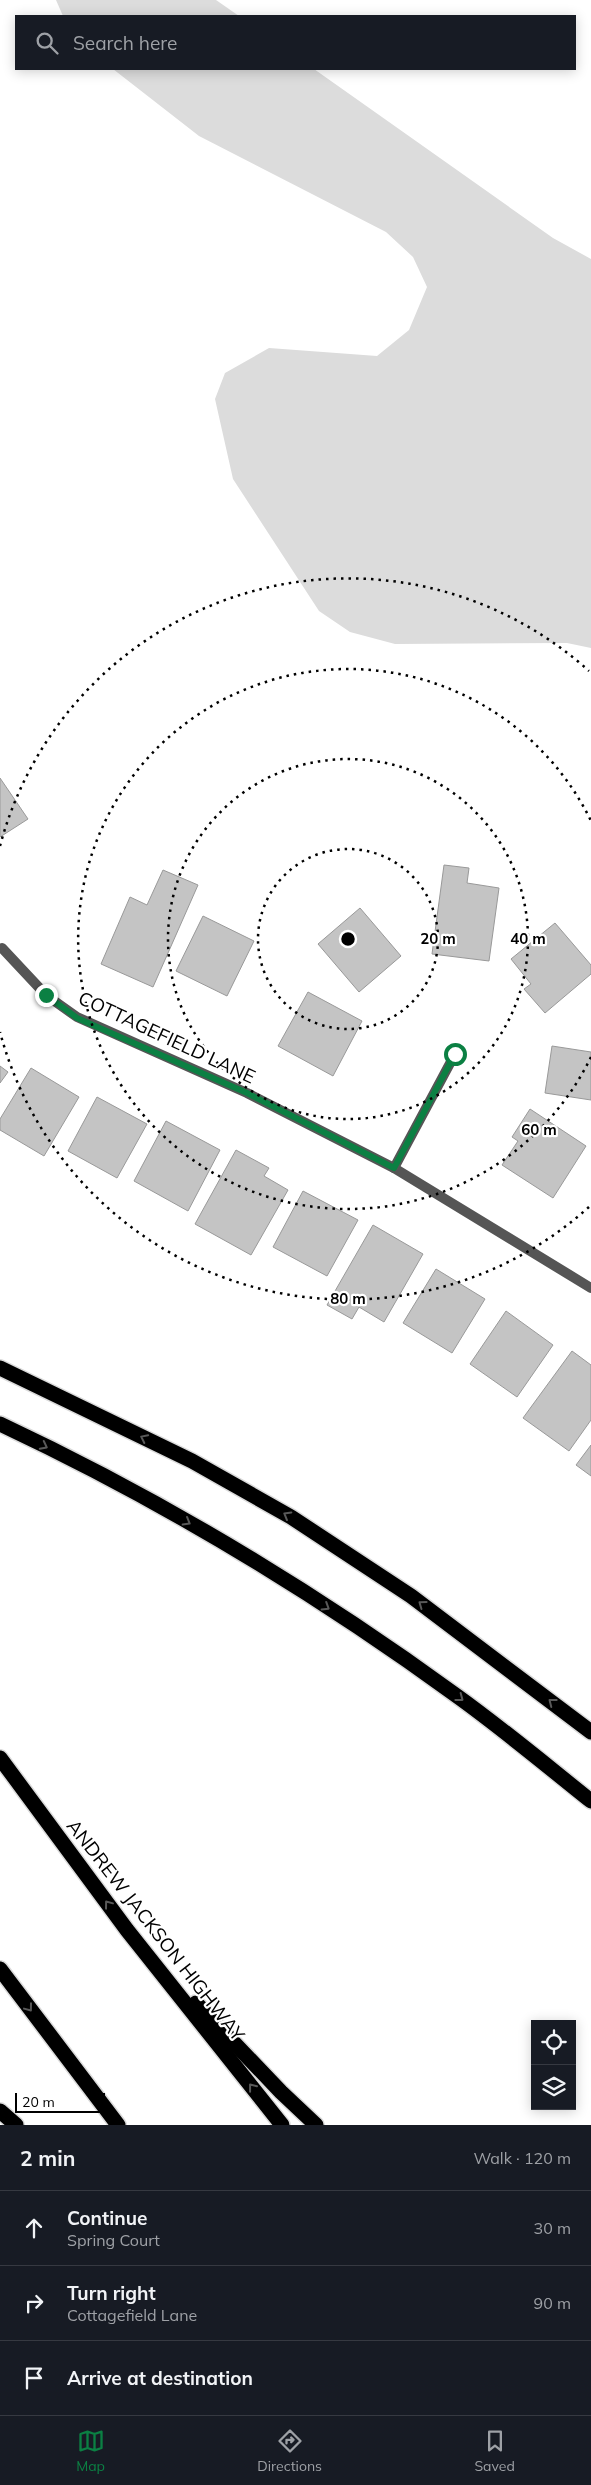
<!DOCTYPE html>
<meta charset="utf-8">
<style>
body{margin:0;font-family:Mulish,sans-serif;background:#20242c;color:#f1f3f6}
.controls{position:absolute;right:15px;bottom:15px;display:grid;overflow:hidden;border-radius:0px;box-shadow:0 2px 12px #0003}
.controls button{width:45px;height:45px;display:grid;place-items:center;padding:0;border:0;border-bottom:1px solid #363941;background:#171b24;color:#f1f3f6;font:25px sans-serif}
.scale{position:absolute;left:15px;bottom:12px;width:90px;box-sizing:border-box;padding-left:5px;border:2px solid #000;border-top:0;font-size:14px;line-height:18px;white-space:nowrap;color:#000;-webkit-text-stroke:4px #fff;paint-order:stroke}
.stop{position:absolute;width:15px;height:15px;margin:-11px;border:4px solid #0b8043;border-radius:50%;background:#fff}
.stop.end{background:#0b8043;border-color:#fff;box-shadow:0 1px 5px #0008}
.list{margin:0;padding:0;list-style:none}
h2{display:flex;justify-content:space-between;align-items:center;height:65px;margin:0;padding:0 20px;font-size:21px}
h2 small{font-size:16px;font-weight:400;color:#9ea1a6}
.list li{display:grid;grid-template-columns:32px 1fr auto;gap:15px;align-items:center;box-sizing:border-box;height:75px;padding:0 20px;border-top:1px solid #363941}
.list b{display:block;font-size:19px;white-space:nowrap}
.list p{margin:0;font-size:16px;white-space:nowrap;color:#9ea1a6}
.list em{font-size:16px;font-style:normal;color:#9ea1a6}
.icon{flex:none;width:28px;height:28px;fill:none;stroke:currentColor;stroke-width:2;stroke-linecap:round;stroke-linejoin:round}
.map{position:relative;flex:none;width:591px;height:2125px;overflow:hidden}
.search{position:absolute;background:#171b24;box-shadow:0 2px 12px #0003;left:15px;right:15px;top:15px;height:55px;display:flex;align-items:center;gap:12px;box-sizing:border-box;padding:0 18px;border-radius:0px;color:#9ea1a6;font-size:19px}
.sheet{height:290px;background:#171b24}
nav{display:flex;justify-content:space-around;align-items:center;box-sizing:border-box;height:70px;border-top:1px solid #363941;background:#171b24;font-size:14px;color:#9ea1a6}
nav a{display:grid;justify-items:center;gap:2px}
nav .on{color:#0b8043}
.map>svg:first-child{display:block}
</style>
<div class="map">
<svg width="591" height="2125" viewBox="0 0 591 2125">
<rect width="100%" height="100%" fill="#fff"/>
<!-- green -->
<g fill="#dcdcdc">
<polygon points="56,0 216,0 239,16 63,16"/>
<polygon points="113,69 314,69 553,238 591,259 591,648 567,643 395,644 350,632 319,611 233,479 215,399 225,373 269,348 377,356 409,330 427,287 413,257 386,232 199,136"/>
</g>
<!-- building -->
<g fill="#c4c4c4" stroke="#999">
<polygon points="0,778 28,819 0,837"/>
<polygon points="444,865 469,868 467,883 499,888 489,961 432,954"/>
<polygon points="163,870 198,885 153,987 101,964 130,897 147,905"/>
<polygon points="360,908 401,956 359,992 318,944"/>
<polygon points="203,916 254,941 227,996 176,971"/>
<polygon points="555,923 591,965 591,974 545,1013 524,989 531,984 511,959"/>
<polygon points="308,992 362,1021 333,1076 278,1046"/>
<polygon points="552,1046 591,1052 591,1100 545,1093"/>
<polygon points="0,1066 8,1072 0,1083"/>
<polygon points="31,1068 79,1097 44,1156 0,1130 0,1119"/>
<polygon points="97,1097 147,1124 117,1178 68,1151"/>
<polygon points="530,1109 586,1146 553,1198 502,1165 518,1141 512,1137"/>
<polygon points="166,1121 220,1150 188,1211 134,1181"/>
<polygon points="236,1150 269,1168 264,1176 288,1190 251,1255 195,1224"/>
<polygon points="303,1191 358,1220 327,1276 273,1247"/>
<polygon points="373,1225 423,1254 384,1322 359,1307 352,1319 327,1305"/>
<polygon points="436,1269 485,1299 452,1353 403,1323"/>
<polygon points="506,1311 553,1345 517,1397 470,1364"/>
<polygon points="572,1351 591,1365 591,1420 569,1451 523,1418"/>
<polygon points="591,1445 591,1476 576,1465"/>
</g>
<g fill="none" stroke-linecap="round" stroke-linejoin="round">
<!-- highway casing -->
<g stroke="#dbdbdb" stroke-width="18">
<g id="highway">
<polyline points="0,1368 192,1461 291,1517 411,1596 591,1732"/>
<path d="M0 1424C160 1499 314 1592 457 1696 503 1729 547 1766 591 1801"/>
<polyline points="0,1758 127,1930 282,2125"/>
<polyline points="0,1969 118,2125"/>
<polyline points="196,2003 281,2092 316,2125"/>
<polyline points="0,2111 16,2125"/>
</g>
</g>
<!-- street -->
<g stroke="#555" stroke-width="10">
<polyline points="2,948 46,995 77,1017 247,1093 394,1168 591,1288"/>
<polyline points="394,1168 455,1054"/>
</g>
<!-- highway -->
<use href="#highway" stroke="#000" stroke-width="15"/>
</g>
<!-- one-way arrows -->
<defs><path id="oneway-chevron" d="M-2-3.5L2.5 0L-2 3.5" fill="none" stroke-width="1.6" stroke-linecap="round" stroke-linejoin="round" transform="scale(1.25)"/></defs>
<g stroke="#595959">
<use href="#oneway-chevron" transform="translate(144 1438) rotate(-154)"/>
<use href="#oneway-chevron" transform="translate(44 1446) rotate(27)"/>
<use href="#oneway-chevron" transform="translate(287 1515) rotate(-150)"/>
<use href="#oneway-chevron" transform="translate(187 1522) rotate(30)"/>
<use href="#oneway-chevron" transform="translate(422 1604) rotate(-144)"/>
<use href="#oneway-chevron" transform="translate(326 1607) rotate(32)"/>
<use href="#oneway-chevron" transform="translate(460 1698) rotate(37)"/>
<use href="#oneway-chevron" transform="translate(552 1702) rotate(-142)"/>
<use href="#oneway-chevron" transform="translate(108 1904) rotate(-127)"/>
<use href="#oneway-chevron" transform="translate(29 2008) rotate(53)"/>
<use href="#oneway-chevron" transform="translate(252 2087) rotate(-128)"/>
</g>
<g fill="none" stroke-linecap="round" stroke-linejoin="round">
<!-- route -->
<polyline stroke="#0b8043" stroke-width="6" points="46,995 77,1018 247,1093 394,1168 455,1054"/>
</g>
<!-- distance rings -->
<g fill="none" stroke="#000" stroke-width="2.5" stroke-dasharray="2.5 5">
<circle cx="348" cy="939" r="90"/>
<circle cx="348" cy="939" r="180"/>
<path d="M591 1057A270 270 0 1 1 591 821"/>
<path d="M589 1207A360 360 0 0 1 0 1032M0 846A360 360 0 0 1 589 671"/>
</g>
<g text-anchor="middle" dominant-baseline="central" stroke-width="4.5" stroke-linejoin="round" paint-order="stroke">
<!-- street labels -->
<g font-size="19" fill="#000" stroke="#fff">
<text transform="translate(167 1037) rotate(25)">COTTAGEFIELD LANE</text>
<text transform="translate(156 1930) rotate(52)">ANDREW JACKSON HIGHWAY</text>
</g>
</g>
<circle cx="348" cy="939" r="8" fill="#000" stroke="#fff" stroke-width="2.5"/>
<g font-size="15" text-anchor="middle" font-weight="bold" fill="#000" stroke="#fff" stroke-width="4.5" stroke-linejoin="round" paint-order="stroke">
<text x="438" y="944">20 m</text>
<text x="528" y="944">40 m</text>
<text x="539" y="1135">60 m</text>
<text x="348" y="1304">80 m</text>
</g>
</svg>
<div class="controls">
<button><svg class="icon" aria-label="locate" viewBox="0 0 24 24"><circle cx="12" cy="12" r="6"/><path d="M12 2v4M12 18v4M2 12h4M18 12h4"/></svg></button>
<button><svg class="icon" aria-label="layers" viewBox="0 0 24 24"><path d="M12 4l9 5-9 5-9-5zM3 14l9 5 9-5"/></svg></button>
</div>
<div class="scale">20 m</div>
<div class="stop" style="left:455px;top:1054px"></div>
<div class="stop end" style="left:46px;top:995px"></div>
<div class="search"><svg class="icon" aria-label="search" viewBox="0 0 24 24"><circle cx="10" cy="10" r="6"/><path d="M15 15l6 6"/></svg>Search here</div>
</div>
<section class="sheet">
<h2>2 min<small>Walk · 120 m</small></h2>
<ul class="list">
<li><svg class="icon" aria-label="ahead" viewBox="0 0 24 24"><path d="M12 20V5M6 11l6-6 6 6"/></svg><div><b>Continue</b><p>Spring Court</p></div><em>30 m</em></li>
<li><svg class="icon" aria-label="right" viewBox="0 0 24 24"><path d="M7 20v-9h11M14 6l5 5-5 5"/></svg><div><b>Turn right</b><p>Cottagefield Lane</p></div><em>90 m</em></li>
<li><svg class="icon" aria-label="arrive" viewBox="0 0 24 24"><path d="M6 21V4h12l-3 4 3 4H6"/></svg><div><b>Arrive at destination</b></div></li>
</ul>
</section>
<nav>
<a class="on"><svg class="icon" aria-label="map" viewBox="0 0 24 24"><path d="M3 6l6-2 6 2 6-2v14l-6 2-6-2-6 2zM9 4v14M15 6v14"/></svg>Map</a>
<a><svg class="icon" aria-label="directions" viewBox="0 0 24 24"><path d="M12 3l9 9-9 9-9-9zM9 14v-3h6M13 9l2 2-2 2"/></svg>Directions</a>
<a><svg class="icon" aria-label="saved" viewBox="0 0 24 24"><path d="M7 4h10v16l-5-4-5 4z"/></svg>Saved</a>
</nav>
